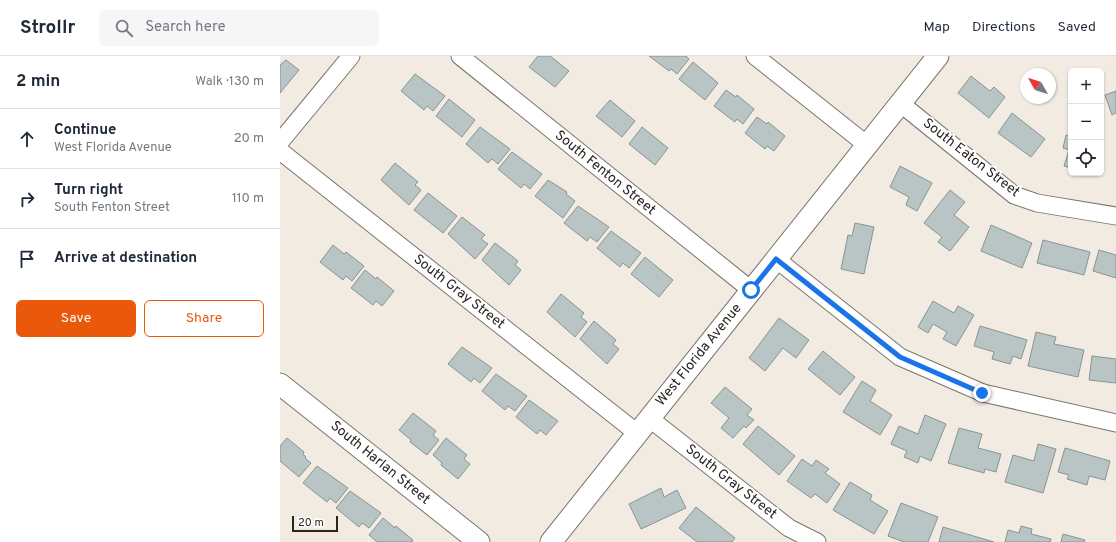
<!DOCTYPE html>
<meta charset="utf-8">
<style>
body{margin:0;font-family:Overpass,sans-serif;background:#f6f6f7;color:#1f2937}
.controls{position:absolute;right:12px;top:12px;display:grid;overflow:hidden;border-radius:6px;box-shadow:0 1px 3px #0004}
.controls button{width:36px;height:36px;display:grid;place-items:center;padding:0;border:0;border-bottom:1px solid #e0e1e3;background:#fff;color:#1f2937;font:20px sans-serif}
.compass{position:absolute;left:740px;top:12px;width:36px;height:36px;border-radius:50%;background:#fff;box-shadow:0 1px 3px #0004;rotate:309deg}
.scale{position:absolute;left:12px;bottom:10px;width:46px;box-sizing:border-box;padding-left:4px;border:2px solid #282522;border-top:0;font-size:11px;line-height:14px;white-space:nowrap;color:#282522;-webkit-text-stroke:3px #fff;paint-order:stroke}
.stop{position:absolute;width:12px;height:12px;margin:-9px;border:3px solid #1a73e8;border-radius:50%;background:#fff}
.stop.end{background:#1a73e8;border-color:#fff;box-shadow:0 1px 4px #0008}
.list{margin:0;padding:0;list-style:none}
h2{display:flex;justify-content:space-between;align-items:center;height:52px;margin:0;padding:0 16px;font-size:17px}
h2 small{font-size:13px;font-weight:400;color:#747a83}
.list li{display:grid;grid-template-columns:26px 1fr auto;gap:12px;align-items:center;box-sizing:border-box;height:60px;padding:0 16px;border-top:1px solid #e0e1e3}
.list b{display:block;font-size:15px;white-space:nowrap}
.list p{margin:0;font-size:13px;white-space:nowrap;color:#747a83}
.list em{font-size:13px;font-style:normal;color:#747a83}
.actions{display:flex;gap:8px;padding:12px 16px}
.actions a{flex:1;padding:9px 0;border:1px solid #ea580c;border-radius:6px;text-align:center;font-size:14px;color:#ea580c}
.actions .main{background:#ea580c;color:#fff}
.icon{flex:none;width:22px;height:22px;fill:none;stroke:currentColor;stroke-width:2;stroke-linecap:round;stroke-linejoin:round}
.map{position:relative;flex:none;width:836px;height:486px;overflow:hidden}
header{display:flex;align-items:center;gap:24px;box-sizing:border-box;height:56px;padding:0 20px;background:#fff;border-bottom:1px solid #e0e1e3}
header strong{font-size:19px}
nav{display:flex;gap:22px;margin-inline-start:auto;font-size:14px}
.search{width:280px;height:36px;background:#f6f6f7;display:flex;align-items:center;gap:10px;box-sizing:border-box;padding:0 14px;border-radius:6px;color:#747a83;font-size:15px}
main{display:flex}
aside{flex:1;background:#fff}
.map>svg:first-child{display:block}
</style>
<header>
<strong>Strollr</strong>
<div class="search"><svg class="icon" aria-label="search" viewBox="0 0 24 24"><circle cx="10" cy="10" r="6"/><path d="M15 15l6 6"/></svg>Search here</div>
<nav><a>Map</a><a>Directions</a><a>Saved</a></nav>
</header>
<main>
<aside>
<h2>2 min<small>Walk · 130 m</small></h2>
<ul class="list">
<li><svg class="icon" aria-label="ahead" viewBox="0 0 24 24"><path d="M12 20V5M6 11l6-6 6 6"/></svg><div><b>Continue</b><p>West Florida Avenue</p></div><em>20 m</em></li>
<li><svg class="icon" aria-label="right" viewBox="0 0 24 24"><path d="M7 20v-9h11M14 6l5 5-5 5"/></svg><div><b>Turn right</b><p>South Fenton Street</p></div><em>110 m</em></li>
<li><svg class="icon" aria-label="arrive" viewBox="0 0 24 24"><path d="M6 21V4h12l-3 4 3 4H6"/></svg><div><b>Arrive at destination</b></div></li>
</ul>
<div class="actions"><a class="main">Save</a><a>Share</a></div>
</aside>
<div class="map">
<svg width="836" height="486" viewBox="0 0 836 486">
<rect width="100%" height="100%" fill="#f1ebe2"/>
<!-- building -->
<g fill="#b9c5c5" stroke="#889494">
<polygon points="258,0 270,0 289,15 275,31 249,11"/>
<polygon points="369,0 406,0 409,3 397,18 391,13 389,15"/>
<polygon points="6,4 19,14 0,37 0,9"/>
<polygon points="413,6 438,27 425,44 399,23"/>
<polygon points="135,18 165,40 153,55 147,50 144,54 121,35"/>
<polygon points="691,20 710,35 714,31 725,41 709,62 678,37"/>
<polygon points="446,34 456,41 457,39 474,53 463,68 457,63 455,66 434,50"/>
<polygon points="836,35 836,57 832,59 825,39"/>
<polygon points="169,43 195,64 182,81 156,60"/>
<polygon points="330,44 355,65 342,81 316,60"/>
<polygon points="732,57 765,83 751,101 718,77"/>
<polygon points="477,61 487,68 488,66 505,80 494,95 487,90 485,93 465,77"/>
<polygon points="200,71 230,93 218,108 212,103 208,107 186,88"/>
<polygon points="362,71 388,92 375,109 349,88"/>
<polygon points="786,79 791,81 791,112 784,110 789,94 783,92"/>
<polygon points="232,96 262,118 250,133 244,128 241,132 218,113"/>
<polygon points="115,107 138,126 135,129 141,134 129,149 101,124"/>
<polygon points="620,110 652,127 637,155 626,149 629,141 610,131"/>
<polygon points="268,124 287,136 286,138 295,145 283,162 255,140"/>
<polygon points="670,134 685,146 674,159 689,171 670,195 658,186 662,181 644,167"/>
<polygon points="148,137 177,160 163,177 134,154"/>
<polygon points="298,150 329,171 317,186 310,181 307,185 284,167"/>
<polygon points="182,161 205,179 201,183 208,188 195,203 168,178"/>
<polygon points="575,167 594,171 584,218 561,213 568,179 572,180"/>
<polygon points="711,169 752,187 742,212 701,195"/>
<polygon points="331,175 361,197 349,212 343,207 340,211 317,192"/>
<polygon points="763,184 810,196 804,219 757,207"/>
<polygon points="215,187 238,205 235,209 241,214 229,229 202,204"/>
<polygon points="53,189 64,198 66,196 84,210 72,225 66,220 63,224 40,206"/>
<polygon points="819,194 836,199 836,222 813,215"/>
<polygon points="365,201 393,224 379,241 351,218"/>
<polygon points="85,214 96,223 97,221 114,235 102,250 96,245 93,249 71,232"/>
<polygon points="281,238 304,257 301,261 307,266 295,281 267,256"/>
<polygon points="653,245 674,257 678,250 694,259 676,290 663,283 667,276 653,268 648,277 638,271"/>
<polygon points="499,262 529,284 516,302 503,292 485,315 469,302"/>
<polygon points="314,265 336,284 333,288 339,293 327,308 300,283"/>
<polygon points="700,270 747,284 741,303 733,300 730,308 712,303 714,296 694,290"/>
<polygon points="756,276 776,281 774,288 804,294 798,321 748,310"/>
<polygon points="182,291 212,312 200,327 194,322 191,326 168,308"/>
<polygon points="543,295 575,321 560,339 528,313"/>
<polygon points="812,300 836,303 836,327 809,324"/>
<polygon points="216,318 247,340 235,355 228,350 225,354 202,335"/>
<polygon points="582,325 596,334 590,345 612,359 600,379 563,356"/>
<polygon points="445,331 472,353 467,359 474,364 466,372 464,370 453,382 441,372 449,362 431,347"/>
<polygon points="249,344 278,365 266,379 260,374 257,378 236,361"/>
<polygon points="133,357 156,375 153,379 159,384 147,399 130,386 131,384 119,374"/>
<polygon points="645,359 666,368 651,405 640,400 638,407 624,401 627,395 611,388 619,370 638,378"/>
<polygon points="478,370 515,400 499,419 463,388"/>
<polygon points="679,372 702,378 698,392 721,398 716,416 705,413 704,417 668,407"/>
<polygon points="7,382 24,396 23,398 26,401 25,402 31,407 19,421 0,405 0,390"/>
<polygon points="166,382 187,399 184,403 190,408 178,423 161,409 162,407 153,399"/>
<polygon points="758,388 776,393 763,437 725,426 733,399 754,405"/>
<polygon points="785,392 830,405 825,424 809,420 807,429 787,423 789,419 778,416"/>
<polygon points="522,403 532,410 536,404 549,413 545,417 560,428 547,447 535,438 531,442 507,425"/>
<polygon points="37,410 68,432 56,447 50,442 47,446 23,427"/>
<polygon points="570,426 592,439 590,444 608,455 594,478 553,454"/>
<polygon points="381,432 384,441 397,434 406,452 361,473 349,448"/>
<polygon points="70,435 101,457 89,472 82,467 79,471 56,452"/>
<polygon points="621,447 658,461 648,486 624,486 608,480"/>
<polygon points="416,451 455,482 452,486 417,486 399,472"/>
<polygon points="103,462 115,472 116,470 133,484 132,486 97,486 89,479"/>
<polygon points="741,470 752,473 751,478 771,483 770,486 725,486 728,474 739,477"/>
<polygon points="663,471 714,486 659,486"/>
<polygon points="783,478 805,484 804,486 781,486"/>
</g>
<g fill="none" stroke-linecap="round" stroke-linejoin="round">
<!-- minor casing -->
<g stroke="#7b756e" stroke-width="19">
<g id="minor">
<polyline points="180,0 471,234"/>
<polyline points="475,0 587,89"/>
<polyline points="620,47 734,139 757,147 836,160"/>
<polyline points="0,86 71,0"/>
<polyline points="0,95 357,377"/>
<polyline points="496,203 620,301 703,337 836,367"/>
<polyline points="369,362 509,472 537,486"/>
</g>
</g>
<!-- tertiary casing -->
<g stroke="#7b756e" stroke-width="23">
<g id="tertiary">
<polyline points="0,328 199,486"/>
<polyline points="271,486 658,0"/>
</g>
</g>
<!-- minor -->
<use href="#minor" stroke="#fff" stroke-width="17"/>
<!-- tertiary -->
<use href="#tertiary" stroke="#fff" stroke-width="21"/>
</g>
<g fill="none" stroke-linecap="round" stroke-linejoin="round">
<!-- route -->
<polyline stroke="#1a73e8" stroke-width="5" points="471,234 496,203 620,301 702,337"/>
</g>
<g text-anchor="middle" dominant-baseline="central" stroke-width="4" stroke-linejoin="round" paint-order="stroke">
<!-- street labels -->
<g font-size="14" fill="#282522" stroke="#fff">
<text transform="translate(691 102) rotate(38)">South Eaton Street</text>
<text transform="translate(325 117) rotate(39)">South Fenton Street</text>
<text transform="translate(179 236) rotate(38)">South Gray Street</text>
<text transform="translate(419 299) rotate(-51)">West Florida Avenue</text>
<text transform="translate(100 407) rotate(39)">South Harlan Street</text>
<text transform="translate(451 426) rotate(38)">South Gray Street</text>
</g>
</g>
</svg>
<div class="controls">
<button>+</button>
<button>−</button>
<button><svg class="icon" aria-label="locate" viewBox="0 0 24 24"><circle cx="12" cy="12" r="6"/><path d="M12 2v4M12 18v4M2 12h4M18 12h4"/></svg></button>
</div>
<svg class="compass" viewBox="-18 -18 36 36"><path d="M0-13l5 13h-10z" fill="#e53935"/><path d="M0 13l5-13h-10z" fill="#747a83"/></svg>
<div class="scale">20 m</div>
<div class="stop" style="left:471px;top:234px"></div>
<div class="stop end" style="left:702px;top:337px"></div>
</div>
</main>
